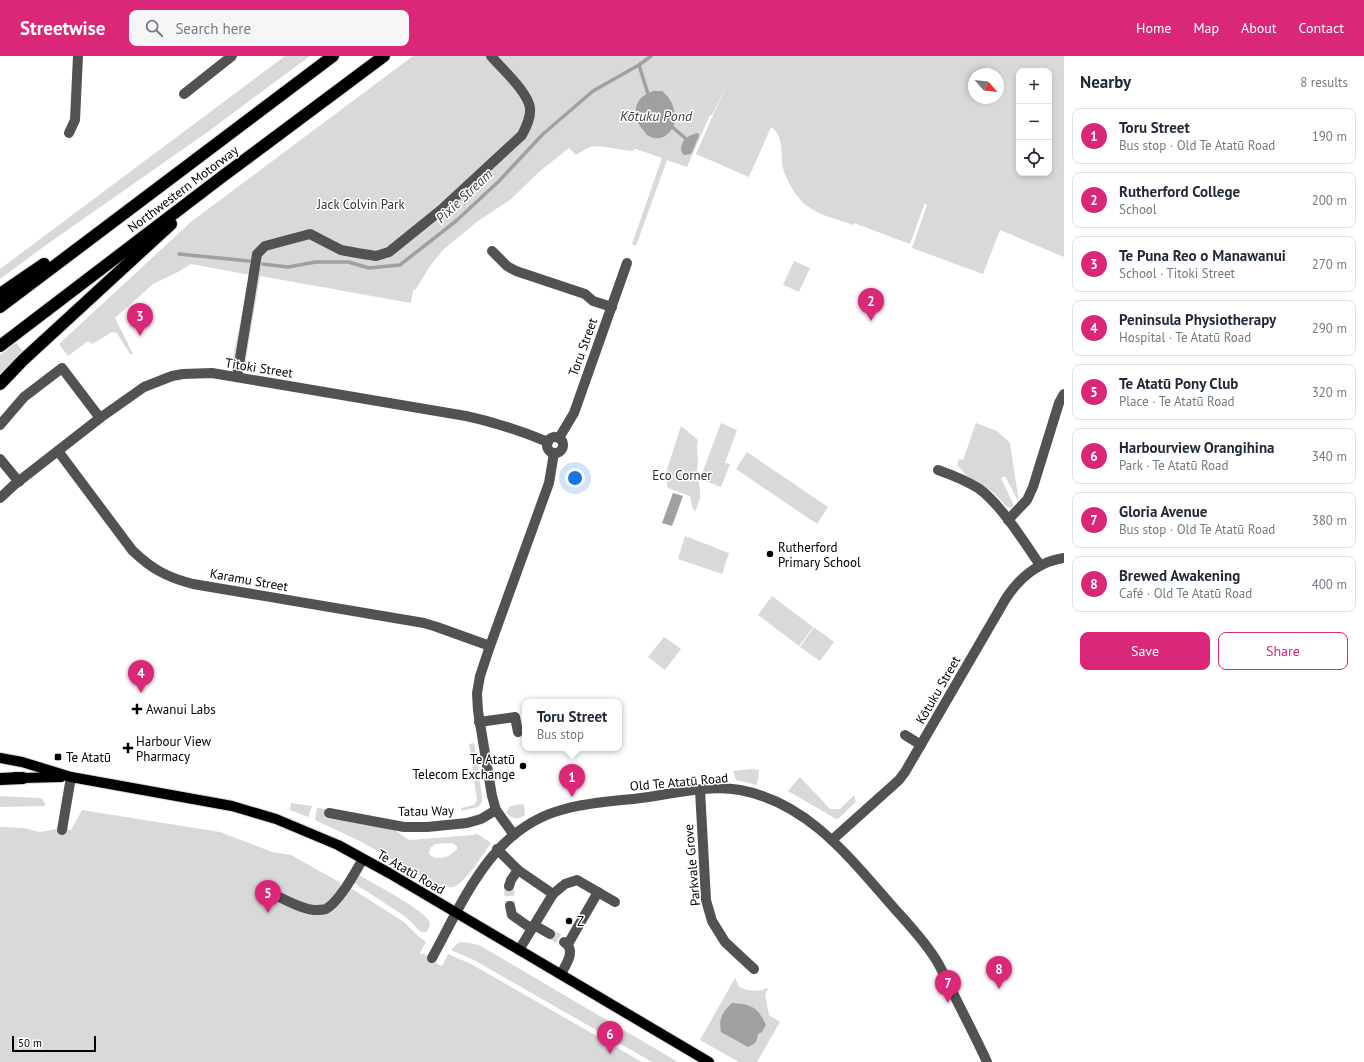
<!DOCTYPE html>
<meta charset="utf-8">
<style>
body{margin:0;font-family:"PT Sans",sans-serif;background:#f6f6f7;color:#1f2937}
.controls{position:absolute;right:12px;top:12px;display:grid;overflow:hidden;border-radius:8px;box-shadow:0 2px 6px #0003}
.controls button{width:36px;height:36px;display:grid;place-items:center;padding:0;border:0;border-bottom:1px solid #e0e1e3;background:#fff;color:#1f2937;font:20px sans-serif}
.compass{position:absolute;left:968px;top:12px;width:36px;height:36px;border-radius:50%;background:#fff;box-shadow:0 2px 6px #0003;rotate:117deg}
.scale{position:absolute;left:12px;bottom:10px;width:84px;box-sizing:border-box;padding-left:4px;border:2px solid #000;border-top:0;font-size:11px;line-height:14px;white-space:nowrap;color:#000;-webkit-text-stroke:3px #fff;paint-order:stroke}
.you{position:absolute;left:575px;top:422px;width:14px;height:14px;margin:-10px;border:3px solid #fff;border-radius:50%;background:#1a73e8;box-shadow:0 0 0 6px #1a73e833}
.badge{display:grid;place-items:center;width:26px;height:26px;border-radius:50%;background:#db2777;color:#fff;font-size:13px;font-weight:700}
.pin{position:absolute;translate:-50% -33px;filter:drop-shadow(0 1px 2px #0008)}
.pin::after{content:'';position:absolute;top:21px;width:14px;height:12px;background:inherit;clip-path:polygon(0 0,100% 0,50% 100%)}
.popup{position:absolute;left:522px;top:643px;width:100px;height:52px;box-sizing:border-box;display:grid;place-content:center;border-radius:8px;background:#fff;filter:drop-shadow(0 1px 3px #0005);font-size:13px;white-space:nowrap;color:#747a83}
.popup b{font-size:15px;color:#1f2937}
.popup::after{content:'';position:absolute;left:50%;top:100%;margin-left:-8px;border:8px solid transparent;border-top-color:#fff}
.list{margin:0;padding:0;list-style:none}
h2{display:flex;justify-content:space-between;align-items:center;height:52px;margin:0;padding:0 16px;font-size:17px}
h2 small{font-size:13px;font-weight:400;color:#747a83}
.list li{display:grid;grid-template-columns:26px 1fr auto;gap:12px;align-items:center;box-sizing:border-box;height:56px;margin:0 8px 8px;padding:0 8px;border:1px solid #e0e1e3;border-radius:8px}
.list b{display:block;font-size:15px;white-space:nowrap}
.list p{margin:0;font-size:13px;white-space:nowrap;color:#747a83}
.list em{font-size:13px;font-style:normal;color:#747a83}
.actions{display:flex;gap:8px;padding:12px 16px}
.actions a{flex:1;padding:9px 0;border:1px solid #db2777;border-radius:8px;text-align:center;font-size:14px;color:#db2777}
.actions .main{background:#db2777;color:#fff}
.icon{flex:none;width:22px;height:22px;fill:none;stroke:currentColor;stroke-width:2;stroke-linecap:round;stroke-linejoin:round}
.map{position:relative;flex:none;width:1064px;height:1006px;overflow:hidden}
header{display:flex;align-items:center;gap:24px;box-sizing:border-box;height:56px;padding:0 20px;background:#db2777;color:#fff}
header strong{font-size:19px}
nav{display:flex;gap:22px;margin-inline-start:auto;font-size:14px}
.search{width:280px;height:36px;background:#f6f6f7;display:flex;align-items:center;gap:10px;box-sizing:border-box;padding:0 14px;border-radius:8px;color:#747a83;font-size:15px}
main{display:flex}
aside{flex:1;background:#fff}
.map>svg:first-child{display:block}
</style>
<header>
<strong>Streetwise</strong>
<div class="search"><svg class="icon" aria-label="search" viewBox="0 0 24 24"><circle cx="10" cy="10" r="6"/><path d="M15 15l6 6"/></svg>Search here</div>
<nav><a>Home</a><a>Map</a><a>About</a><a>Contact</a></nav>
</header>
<main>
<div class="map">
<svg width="1064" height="1006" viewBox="0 0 1064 1006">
<rect width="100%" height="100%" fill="#fff"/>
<!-- green -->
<g fill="#d9d9d9" fill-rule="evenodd">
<polygon points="285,0 310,0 209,75 46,189 0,223 0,213"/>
<path d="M413 0H1064V201L1000 174 983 218 912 192 927 149 925 147 910 188 854 167 853 169C839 164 818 159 806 149 797 143 786 123 783 113 780 99 785 80 771 71L749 121 696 98 728 25 712 59H710L687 111 667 104 636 190 632 188 662 102 636 93H633L634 95C622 95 600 88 590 91 585 93 580 97 576 99L569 92 540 115 511 143 478 165 444 193 430 210 416 233 413 234 411 247 260 220 245 308 232 306 250 219 191 208 178 216 153 228 115 262 133 298H130L117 277 112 276 92 288 88 285 68 300 59 288 192 165ZM1019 15H1049V117H1019ZM974 18H998V42H974Z"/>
<polygon points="794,205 810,212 799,236 783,229"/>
<polygon points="16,287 24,296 0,318 0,299"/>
<polygon points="721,367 737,374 725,407 730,408 721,431 700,423"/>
<polygon points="976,367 997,375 1010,387 1019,447 1005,420 1001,422 1014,450 1010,452 1006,450 994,437 966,419 957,409 959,403 963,404"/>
<polygon points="681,370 698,384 697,390 698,406 697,412 700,434 700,443 695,456 692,451 690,440 668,432 665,420"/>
<polygon points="747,396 828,451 817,468 736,413"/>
<polygon points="685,480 729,497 722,518 678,503"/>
<polygon points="772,540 813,571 799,590 758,559"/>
<polygon points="814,571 834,586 820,605 800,591"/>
<polygon points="664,581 681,593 665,614 648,601"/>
<polygon points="474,687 482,740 482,746 478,751 461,755 461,752 474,749 477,744 469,688"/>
<polygon points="751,713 759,714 758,725 756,729 736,724 733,715"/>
<polygon points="800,721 830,753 840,753 854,739 856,746 839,762 836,763 788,735"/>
<polygon points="0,740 41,742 45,747 45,750 0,751"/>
<polygon points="291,747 312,750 308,761 290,754"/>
<path d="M524 748 525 759C518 764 512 763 506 757L510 750Z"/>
<path d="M317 752 327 753 325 762 393 773 409 784 474 779 476 777 491 787C484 797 464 829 453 831 446 832 438 829 431 826L362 786 315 764ZM452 787 457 790V793C451 801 436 806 429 798L430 792 435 788Z"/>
<polygon points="82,754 220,776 272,796 291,799 341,827 340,830 346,834 349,831 404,866 418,880 426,886 420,897 422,899 423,897 439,909 442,910 448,898 471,908 642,1006 0,1006 0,771 24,772 39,776 57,773 71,774"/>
<path d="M359 819C372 827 423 853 429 865 431 870 429 873 426 876H421L406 861 354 827Z"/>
<polygon points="463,886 479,889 678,1006 652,1006 474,904 451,894 458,887"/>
<path d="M735 922C736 923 738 928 738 929 744 936 759 936 767 932L768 933 765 938 769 959 780 966 757 1006H739L700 984Z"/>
</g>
<!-- water -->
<g fill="#a0a0a0">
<path d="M653 35H662C671 42 674 50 675 61 676 74 662 88 649 80 646 79 646 78 645 76 636 67 632 54 640 43 644 39 649 37 653 35Z"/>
<path d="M697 77 699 78V80L691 98 684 99 681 95C681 84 687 80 697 77Z"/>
<polygon points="673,437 683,440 672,470 662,467"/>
<path d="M732 947C751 948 758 951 766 969L762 976 758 978C757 986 755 988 748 991L721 976C718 963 723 955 732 947Z"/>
</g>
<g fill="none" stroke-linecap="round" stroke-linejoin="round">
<!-- stream -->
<g stroke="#a0a0a0" stroke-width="3.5">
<polyline points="639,9 648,38 650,41"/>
<polyline points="671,70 685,82"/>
<polyline points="179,198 249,205"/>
<polyline points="263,208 288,211 316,206 348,206 369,212 400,209 456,165 498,126 543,78 593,35 639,9 651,0"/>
</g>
<!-- minor-tunnel -->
<g stroke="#d9d9d9" stroke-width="10" stroke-dasharray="10 5" stroke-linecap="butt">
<polyline points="509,830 510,850"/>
<polyline points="550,878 564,886"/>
</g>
<!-- major casing -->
<g stroke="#dbdbdb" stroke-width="12">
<g id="major">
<polyline points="0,702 22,706 71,721 232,750 276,763 338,789 389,817 709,1006"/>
<polyline points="15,721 23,722 61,721"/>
</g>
</g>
<!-- highway casing -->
<g stroke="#dbdbdb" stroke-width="14">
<g id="highway">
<polyline points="0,238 44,208"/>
<polyline points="0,251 333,0"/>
<polyline points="0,290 223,120 384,0"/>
<polyline points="0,328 23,304 171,168"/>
<polyline points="0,723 23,722"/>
</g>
</g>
<!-- minor -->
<g stroke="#525252" stroke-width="10">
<polyline points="184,38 232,0"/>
<polyline points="69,77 75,64 78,0"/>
<polyline points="492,195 507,210 516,215 585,238 593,245 612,251"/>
<path d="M237 321 257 198 265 190 310 178 341 194 357 197 376 200 389 196 441 154 522 79C526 71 531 62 530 52 528 36 502 13 491 0"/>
<polyline points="0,369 24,341 62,312 100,362"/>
<circle cx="555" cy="389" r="8"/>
<polyline points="559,382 574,357 627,207"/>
<path d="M58 395 132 494C152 513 166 521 193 528L424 567 437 571 490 590"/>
<polyline points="0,403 19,426"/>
<path d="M938 414C952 419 965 424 978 432 1000 447 1024 486 1040 509"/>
<path d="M0 442 14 429 100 362 144 331 172 320 183 318 212 317 466 360C494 366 521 375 548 386"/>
<polyline points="1008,464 1027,444 1033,431 1059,347 1064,338"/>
<polyline points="479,666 515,661 518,676"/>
<polyline points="905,679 921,689"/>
<polyline points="700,734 706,844 712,865 725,886 754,913"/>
<polyline points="329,757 404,771 427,771 467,767 481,763 496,754"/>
<polyline points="62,774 71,721"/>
<polyline points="514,779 496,754 492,740 478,655 477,637 480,620 490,590 549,427 554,397"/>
<path d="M832 784 899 724 905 716 1005 544C1019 522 1037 506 1064 502"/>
<polyline points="497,793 518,814 553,838 519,894"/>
<polyline points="509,830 511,824 518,814"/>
<polyline points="553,838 565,828 577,824 615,846"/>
<path d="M279 841C290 846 302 853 314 854 318 854 323 854 326 853 340 845 355 816 363 803"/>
<polyline points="510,850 512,859 532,873"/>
<polyline points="534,869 550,878"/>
<polyline points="568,888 598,836"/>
<path d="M432 902C465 842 492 771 565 753 590 746 616 745 641 742 671 738 710 728 740 734 805 746 846 797 887 844 904 864 924 883 938 907 944 918 949 929 955 941 966 963 977 984 987 1006"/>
<path d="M561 918C566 908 577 894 564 886"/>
</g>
<!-- major -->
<use href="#major" stroke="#000" stroke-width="10"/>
<!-- highway -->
<use href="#highway" stroke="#000" stroke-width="12"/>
</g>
<!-- markers -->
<g fill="#000" stroke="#fff" stroke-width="1.5">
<circle cx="770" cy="498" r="4"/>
<path d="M135 647h4v4h4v4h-4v4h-4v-4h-4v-4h4z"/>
<path d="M126 686h4v4h4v4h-4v4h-4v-4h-4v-4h4z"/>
<rect x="54" y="697" width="8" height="8" rx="2"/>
<circle cx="523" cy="710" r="4"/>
<circle cx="569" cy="865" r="4"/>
</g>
<g text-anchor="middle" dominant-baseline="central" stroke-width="3" stroke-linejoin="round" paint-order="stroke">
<!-- street labels -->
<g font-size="13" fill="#000" stroke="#fff">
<text transform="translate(183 133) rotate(-37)">Northwestern Motorway</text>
<text transform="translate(583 291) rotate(-70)">Toru Street</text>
<text transform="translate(259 312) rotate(9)">Titoki Street</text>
<text transform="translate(249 524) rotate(10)">Karamu Street</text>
<text transform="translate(938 634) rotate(-60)">Kōtuku Street</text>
<text transform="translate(679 726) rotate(-5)">Old Te Atatū Road</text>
<text transform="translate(426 755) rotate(-1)">Tatau Way</text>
<text transform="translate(692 809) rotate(-95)">Parkvale Grove</text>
<text transform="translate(411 816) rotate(30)">Te Atatū Road</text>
</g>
<!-- park labels -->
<g font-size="13" fill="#303030" stroke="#fff">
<text x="361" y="148">Jack Colvin Park</text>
<text x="682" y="419">Eco Corner</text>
</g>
<!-- poi labels -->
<g font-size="13" fill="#000" stroke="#fff" text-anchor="start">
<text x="778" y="491">Rutherford<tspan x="778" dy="15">Primary School</tspan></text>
<text x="146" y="653">Awanui Labs</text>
<text x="136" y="685">Harbour View<tspan x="136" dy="15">Pharmacy</tspan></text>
<text x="66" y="701">Te Atatū</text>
<text x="515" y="703" text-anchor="end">Te Atatū<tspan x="515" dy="15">Telecom Exchange</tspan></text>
<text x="577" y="865">Z</text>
</g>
<!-- water labels -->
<g font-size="14" font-style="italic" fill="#414141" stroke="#fff">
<text x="656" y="60">Kōtuku Pond</text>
<text transform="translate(464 140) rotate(-43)">Pixie Stream</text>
</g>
</g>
</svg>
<div class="controls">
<button>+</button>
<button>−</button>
<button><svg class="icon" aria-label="locate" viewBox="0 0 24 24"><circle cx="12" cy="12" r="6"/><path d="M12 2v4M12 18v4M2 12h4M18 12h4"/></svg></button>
</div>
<svg class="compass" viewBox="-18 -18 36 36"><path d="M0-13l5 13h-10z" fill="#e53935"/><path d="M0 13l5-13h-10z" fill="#747a83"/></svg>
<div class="scale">50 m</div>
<div class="you"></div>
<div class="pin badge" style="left:572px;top:741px">1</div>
<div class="popup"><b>Toru Street</b>Bus stop</div>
<div class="pin badge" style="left:871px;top:265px">2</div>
<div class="pin badge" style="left:140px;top:280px">3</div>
<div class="pin badge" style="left:141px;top:637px">4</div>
<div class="pin badge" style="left:268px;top:857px">5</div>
<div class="pin badge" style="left:610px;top:998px">6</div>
<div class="pin badge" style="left:948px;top:947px">7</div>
<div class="pin badge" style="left:999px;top:933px">8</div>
</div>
<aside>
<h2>Nearby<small>8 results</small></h2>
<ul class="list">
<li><span class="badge">1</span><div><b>Toru Street</b><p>Bus stop · Old Te Atatū Road</p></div><em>190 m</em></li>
<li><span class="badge">2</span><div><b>Rutherford College</b><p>School</p></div><em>200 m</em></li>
<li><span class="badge">3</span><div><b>Te Puna Reo o Manawanui</b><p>School · Titoki Street</p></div><em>270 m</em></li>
<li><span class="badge">4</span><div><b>Peninsula Physiotherapy</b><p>Hospital · Te Atatū Road</p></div><em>290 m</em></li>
<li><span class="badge">5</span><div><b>Te Atatū Pony Club</b><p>Place · Te Atatū Road</p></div><em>320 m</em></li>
<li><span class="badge">6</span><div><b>Harbourview Orangihina</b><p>Park · Te Atatū Road</p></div><em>340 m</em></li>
<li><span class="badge">7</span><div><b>Gloria Avenue</b><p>Bus stop · Old Te Atatū Road</p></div><em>380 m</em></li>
<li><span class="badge">8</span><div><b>Brewed Awakening</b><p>Café · Old Te Atatū Road</p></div><em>400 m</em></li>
</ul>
<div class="actions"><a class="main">Save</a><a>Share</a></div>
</aside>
</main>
